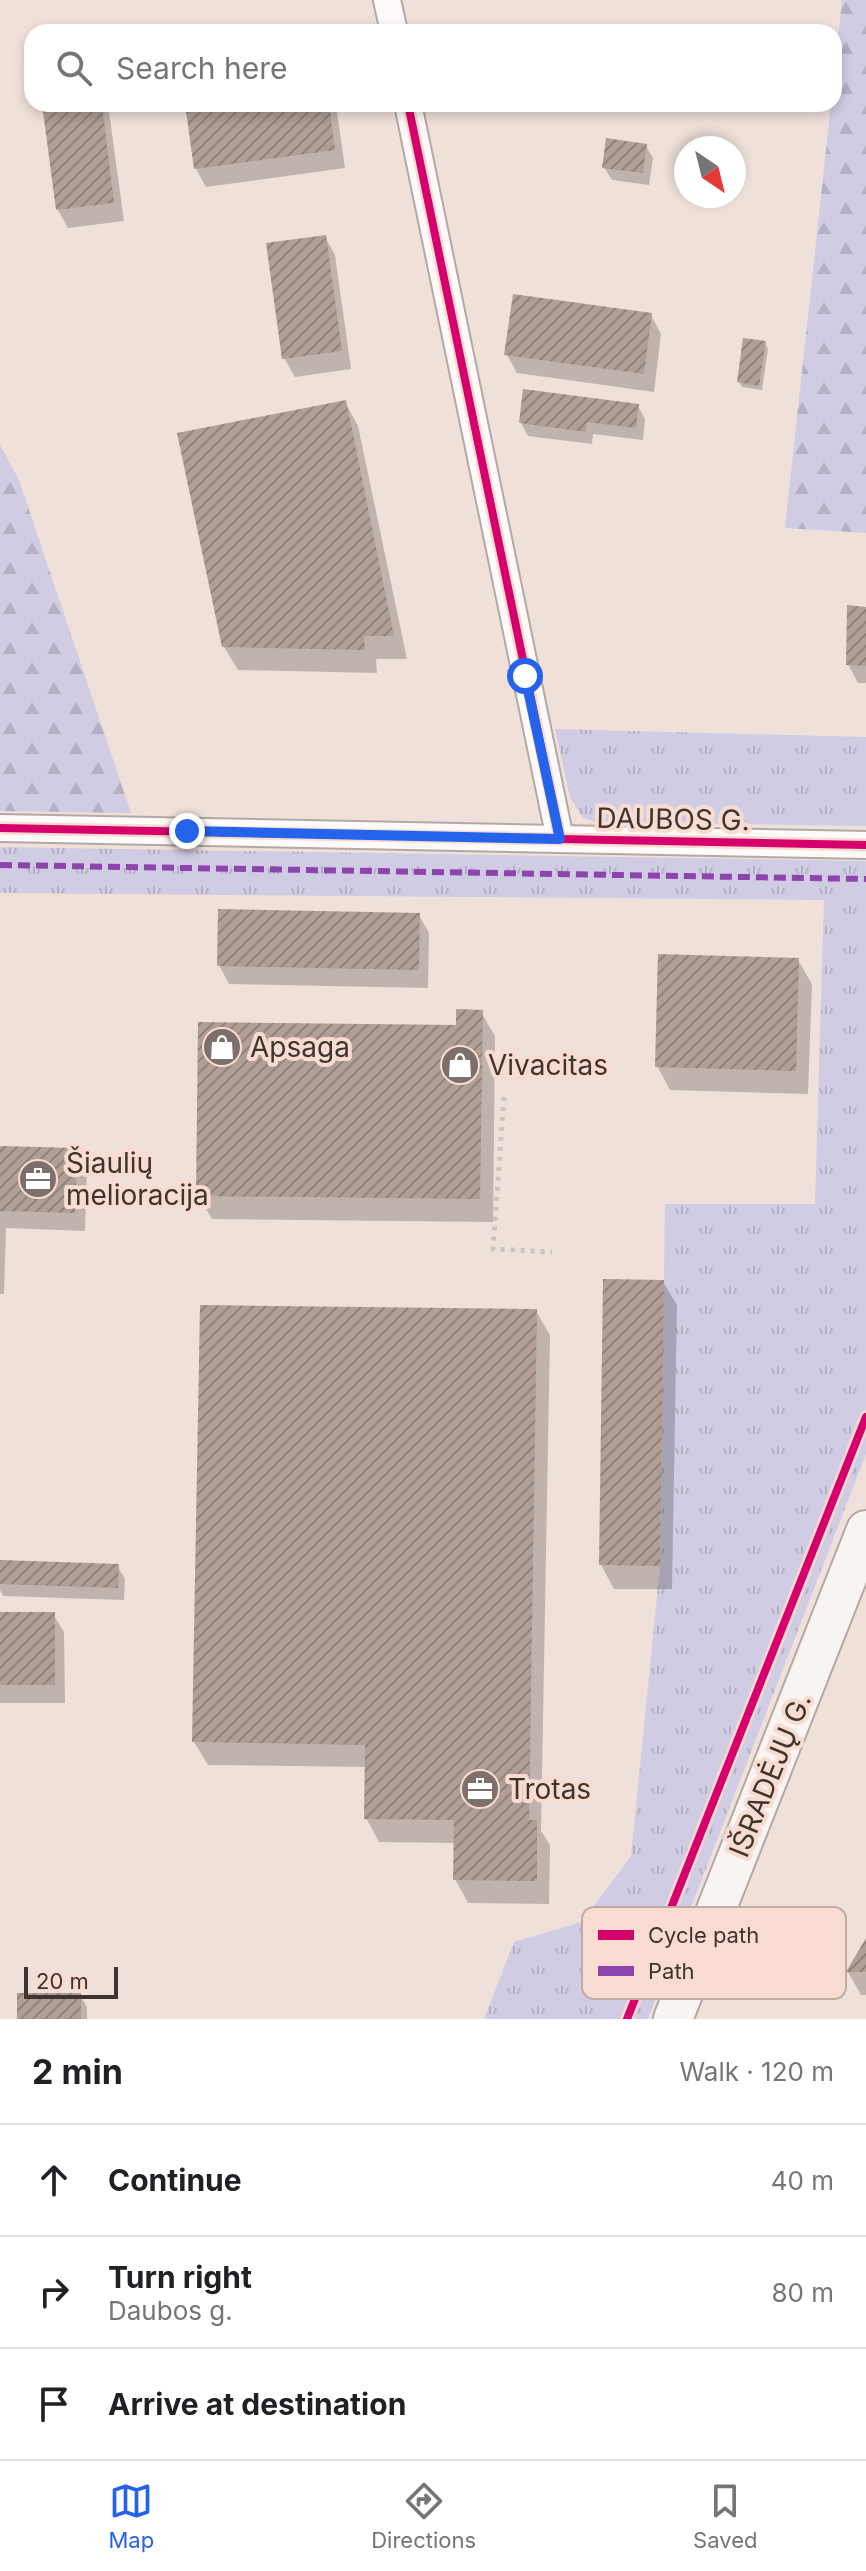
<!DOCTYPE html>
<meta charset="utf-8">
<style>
body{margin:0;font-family:Inter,sans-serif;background:#f2f2f2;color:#202124}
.compass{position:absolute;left:674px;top:136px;width:72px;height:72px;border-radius:50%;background:#fff;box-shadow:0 4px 12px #0003;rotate:145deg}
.scale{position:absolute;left:24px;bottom:20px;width:94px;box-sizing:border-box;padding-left:8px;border:4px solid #3f3430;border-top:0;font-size:22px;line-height:28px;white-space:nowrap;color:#3f3430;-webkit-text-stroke:6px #f9dcd1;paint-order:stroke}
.stop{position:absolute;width:24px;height:24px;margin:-18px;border:6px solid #2563eb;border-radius:50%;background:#fff}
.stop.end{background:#2563eb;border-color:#fff;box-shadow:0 2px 8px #0008}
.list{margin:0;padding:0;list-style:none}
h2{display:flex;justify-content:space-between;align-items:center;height:104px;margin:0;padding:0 32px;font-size:34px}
h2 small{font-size:26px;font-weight:400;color:#757577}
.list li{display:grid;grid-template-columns:52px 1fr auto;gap:24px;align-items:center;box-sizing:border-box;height:112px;padding:0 32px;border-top:2px solid #e0e0e0}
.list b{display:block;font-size:30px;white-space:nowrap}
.list p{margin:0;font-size:26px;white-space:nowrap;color:#757577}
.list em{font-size:26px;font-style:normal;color:#757577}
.icon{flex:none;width:44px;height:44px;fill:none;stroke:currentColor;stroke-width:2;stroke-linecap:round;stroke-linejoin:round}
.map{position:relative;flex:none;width:866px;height:2019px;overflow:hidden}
.search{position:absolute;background:#fff;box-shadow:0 4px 12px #0003;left:24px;right:24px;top:24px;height:88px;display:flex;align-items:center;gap:20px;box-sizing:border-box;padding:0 28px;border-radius:24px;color:#757577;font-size:30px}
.sheet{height:440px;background:#fff}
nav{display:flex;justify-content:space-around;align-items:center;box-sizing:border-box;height:112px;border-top:2px solid #e0e0e0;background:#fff;font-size:22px;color:#757577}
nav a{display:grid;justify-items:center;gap:4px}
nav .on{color:#2563eb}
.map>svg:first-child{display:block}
</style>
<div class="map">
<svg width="866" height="2019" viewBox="0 0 866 2019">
<defs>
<pattern id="grass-tufts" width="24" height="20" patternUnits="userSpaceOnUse" patternTransform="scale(2)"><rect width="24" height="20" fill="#d0cce3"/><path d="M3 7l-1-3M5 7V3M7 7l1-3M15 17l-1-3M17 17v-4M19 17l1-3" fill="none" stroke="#b4b0c3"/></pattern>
<pattern id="forest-firs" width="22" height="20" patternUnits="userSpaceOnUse" patternTransform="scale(2)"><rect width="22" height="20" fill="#d0cce3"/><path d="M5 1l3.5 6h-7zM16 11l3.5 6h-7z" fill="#b4b0c3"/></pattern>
<pattern id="building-hatch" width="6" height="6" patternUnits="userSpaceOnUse" patternTransform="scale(2)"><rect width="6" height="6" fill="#b09e97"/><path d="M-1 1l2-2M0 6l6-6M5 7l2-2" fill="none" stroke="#91827c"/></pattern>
</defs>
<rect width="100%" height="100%" fill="#f0e0da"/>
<!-- grass -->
<g fill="url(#grass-tufts)">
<polygon points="555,729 866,737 866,826 594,822 582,817 570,797"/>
<polygon points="0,847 866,861 866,1454 648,2019 484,2019 514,1942 582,1922 631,1856 660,1566 665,1204 815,1204 824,900 0,893"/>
</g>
<!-- forest -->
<g fill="url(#forest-firs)">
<polygon points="842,0 866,0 866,533 785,528 831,104 834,104 834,77"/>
<polygon points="0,445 19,480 131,813 0,811"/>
</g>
<!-- shadow -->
<g fill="#0003">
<polygon points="44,104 108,104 124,221 68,228 58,210"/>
<polygon points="250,104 333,104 337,112 345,168 206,187 196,169"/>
<polygon points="646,146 653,158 649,185 612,180 604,167"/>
<polygon points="325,237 335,255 351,369 295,377 284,358"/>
<polygon points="651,315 661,334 654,392 517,373 507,355"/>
<polygon points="765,343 768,349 762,390 742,387 739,382"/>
<polygon points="345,402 358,426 407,659 376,659 377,673 238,670 224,647"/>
<polygon points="638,406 645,419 643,440 593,434 592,444 528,436 521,423"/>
<polygon points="866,609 866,683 858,683 848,664"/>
<polygon points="419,915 429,933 428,988 229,984 219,965"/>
<polygon points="798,960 812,984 808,1094 670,1090 657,1066"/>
<polygon points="481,1012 495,1036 493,1222 212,1219 198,1195"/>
<polygon points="76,1150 87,1169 85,1231 6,1228 4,1294 0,1294 0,1159"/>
<polygon points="663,1282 677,1305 672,1589 614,1589 601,1565"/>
<polygon points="536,1311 550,1335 541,1831 550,1845 549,1904 468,1903 455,1879 455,1843 379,1842 366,1818 367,1767 208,1765 194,1742"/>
<polygon points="0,1562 117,1566 125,1579 124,1600 3,1596 0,1590"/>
<polygon points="0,1614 53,1614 64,1632 65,1703 0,1703"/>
<polygon points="866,1942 866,1995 861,1995 848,1972"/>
<polygon points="80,1995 87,2007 87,2019 19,2019"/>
</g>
<!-- building -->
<g fill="url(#building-hatch)">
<polygon points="42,104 102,104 114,203 56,210"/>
<polygon points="235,104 329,104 335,150 194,169 186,111"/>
<polygon points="606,138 647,144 643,173 602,168"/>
<polygon points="326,235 342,351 282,359 266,243"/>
<polygon points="513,294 652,313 644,374 504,355"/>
<polygon points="743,338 766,341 759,386 737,382"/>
<polygon points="523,389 639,404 636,428 587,422 586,432 519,423"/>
<polygon points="346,400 394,636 364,636 365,650 222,647 177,433"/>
<polygon points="847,605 866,607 866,666 846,665"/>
<polygon points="218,909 420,913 419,970 217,966"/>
<polygon points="658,954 799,958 796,1071 655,1067"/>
<polygon points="456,1009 483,1010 480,1199 196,1196 198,1022 456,1025"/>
<polygon points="0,1146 77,1148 75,1213 0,1211"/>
<polygon points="603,1279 664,1280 660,1566 599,1565"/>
<polygon points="200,1305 537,1309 529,1820 537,1820 537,1881 453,1880 454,1820 364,1819 365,1745 192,1742"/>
<polygon points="0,1560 119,1564 118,1588 0,1584"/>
<rect x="0" y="1612" width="55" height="73"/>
<polygon points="866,1938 866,1972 846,1972"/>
<rect x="17" y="1993" width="64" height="26"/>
</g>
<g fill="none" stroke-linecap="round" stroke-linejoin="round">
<!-- minor casing -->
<g stroke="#b4a8a4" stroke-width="30">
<g id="minor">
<polyline points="387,0 394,32"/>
<polyline points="408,104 560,839"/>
<polyline points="0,828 866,845"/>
</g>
</g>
<!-- secondary casing -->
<g stroke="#b4a8a4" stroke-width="42">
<polyline id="secondary" points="673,2019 866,1530"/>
</g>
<!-- path -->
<polyline stroke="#cac4c1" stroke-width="5" stroke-dasharray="4 6" stroke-linecap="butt" points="504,1097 493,1249 552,1252"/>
<!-- minor -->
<use href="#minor" stroke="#fdfaf9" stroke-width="26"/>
<!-- secondary -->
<use href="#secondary" stroke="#f8f4f1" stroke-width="38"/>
<!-- quiet -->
<polyline stroke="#8e44ad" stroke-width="6" stroke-dasharray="12 6" stroke-linecap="butt" points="0,865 866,879"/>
<!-- cycleway casing -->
<g stroke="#f9dcd1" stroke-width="13">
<g id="cycleway">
<polyline points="408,104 560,839"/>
<polyline points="0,828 866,845"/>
<polyline points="627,2019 866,1417"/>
</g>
</g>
<!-- cycleway -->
<use href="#cycleway" stroke="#d6006c" stroke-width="8"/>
</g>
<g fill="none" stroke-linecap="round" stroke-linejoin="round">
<!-- route -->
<polyline stroke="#2563eb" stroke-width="10" points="187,831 560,839 525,676"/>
</g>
<!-- icons -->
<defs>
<g id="shop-disc" transform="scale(2)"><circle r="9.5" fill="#7d706c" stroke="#f9dcd1"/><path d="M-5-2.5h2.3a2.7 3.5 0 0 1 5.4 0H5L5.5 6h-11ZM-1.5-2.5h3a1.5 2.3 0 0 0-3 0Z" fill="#fff"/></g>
<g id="office-disc" transform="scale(2)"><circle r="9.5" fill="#7d706c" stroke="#f9dcd1"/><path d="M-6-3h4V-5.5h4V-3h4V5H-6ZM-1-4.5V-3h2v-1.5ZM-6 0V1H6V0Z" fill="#fff"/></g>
</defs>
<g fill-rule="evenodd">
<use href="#shop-disc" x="222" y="1047"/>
<use href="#shop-disc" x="460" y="1065"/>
<use href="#office-disc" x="38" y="1179"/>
<use href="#office-disc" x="480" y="1789"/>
</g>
<g text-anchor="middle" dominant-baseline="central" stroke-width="8" stroke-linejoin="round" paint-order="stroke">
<!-- street labels -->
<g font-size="28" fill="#3f3430" stroke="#f9dcd1">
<text transform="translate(673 819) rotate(1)">DAUBOS G.</text>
<text transform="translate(770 1775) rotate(-68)">IŠRADĖJŲ G.</text>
</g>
<!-- poi labels -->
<g font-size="28" fill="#3f3430" stroke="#f9dcd1" text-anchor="start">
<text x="250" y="1047">Apsaga</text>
<text x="488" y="1065">Vivacitas</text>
<text x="66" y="1163">Šiaulių<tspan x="66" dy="32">melioracija</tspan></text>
<text x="508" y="1789">Trotas</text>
</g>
</g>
<!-- legend -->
<rect x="582" y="1907" width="264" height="92" rx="12" fill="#f9dcd1" stroke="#c1aaa1" stroke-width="2"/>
<rect x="598" y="1930" width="36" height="10" fill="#d6006c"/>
<rect x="598" y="1966" width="36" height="10" fill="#8e44ad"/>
<g font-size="22" fill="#3f3430">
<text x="648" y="1943">Cycle path</text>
<text x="648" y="1979">Path</text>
</g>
</svg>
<svg class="compass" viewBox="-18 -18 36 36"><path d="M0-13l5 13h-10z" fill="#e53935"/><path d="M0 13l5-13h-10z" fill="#757577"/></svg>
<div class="scale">20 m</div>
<div class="stop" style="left:525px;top:676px"></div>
<div class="stop end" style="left:187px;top:831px"></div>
<div class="search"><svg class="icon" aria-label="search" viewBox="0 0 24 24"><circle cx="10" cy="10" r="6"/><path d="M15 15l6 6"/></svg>Search here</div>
</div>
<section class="sheet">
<h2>2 min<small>Walk · 120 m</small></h2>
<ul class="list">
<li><svg class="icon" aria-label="ahead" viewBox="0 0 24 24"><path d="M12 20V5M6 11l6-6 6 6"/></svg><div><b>Continue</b></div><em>40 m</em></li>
<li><svg class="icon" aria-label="right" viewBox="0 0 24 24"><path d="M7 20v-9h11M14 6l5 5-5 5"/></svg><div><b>Turn right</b><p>Daubos g.</p></div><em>80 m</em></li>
<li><svg class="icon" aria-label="arrive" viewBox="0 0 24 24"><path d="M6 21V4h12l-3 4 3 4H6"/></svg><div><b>Arrive at destination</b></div></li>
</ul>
</section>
<nav>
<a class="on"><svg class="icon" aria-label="map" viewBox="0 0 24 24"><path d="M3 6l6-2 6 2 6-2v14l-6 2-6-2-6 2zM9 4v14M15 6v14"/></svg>Map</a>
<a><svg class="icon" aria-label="directions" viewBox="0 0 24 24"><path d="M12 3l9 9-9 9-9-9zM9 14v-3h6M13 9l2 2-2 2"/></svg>Directions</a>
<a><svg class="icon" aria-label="saved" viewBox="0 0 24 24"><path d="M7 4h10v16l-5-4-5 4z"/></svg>Saved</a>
</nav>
